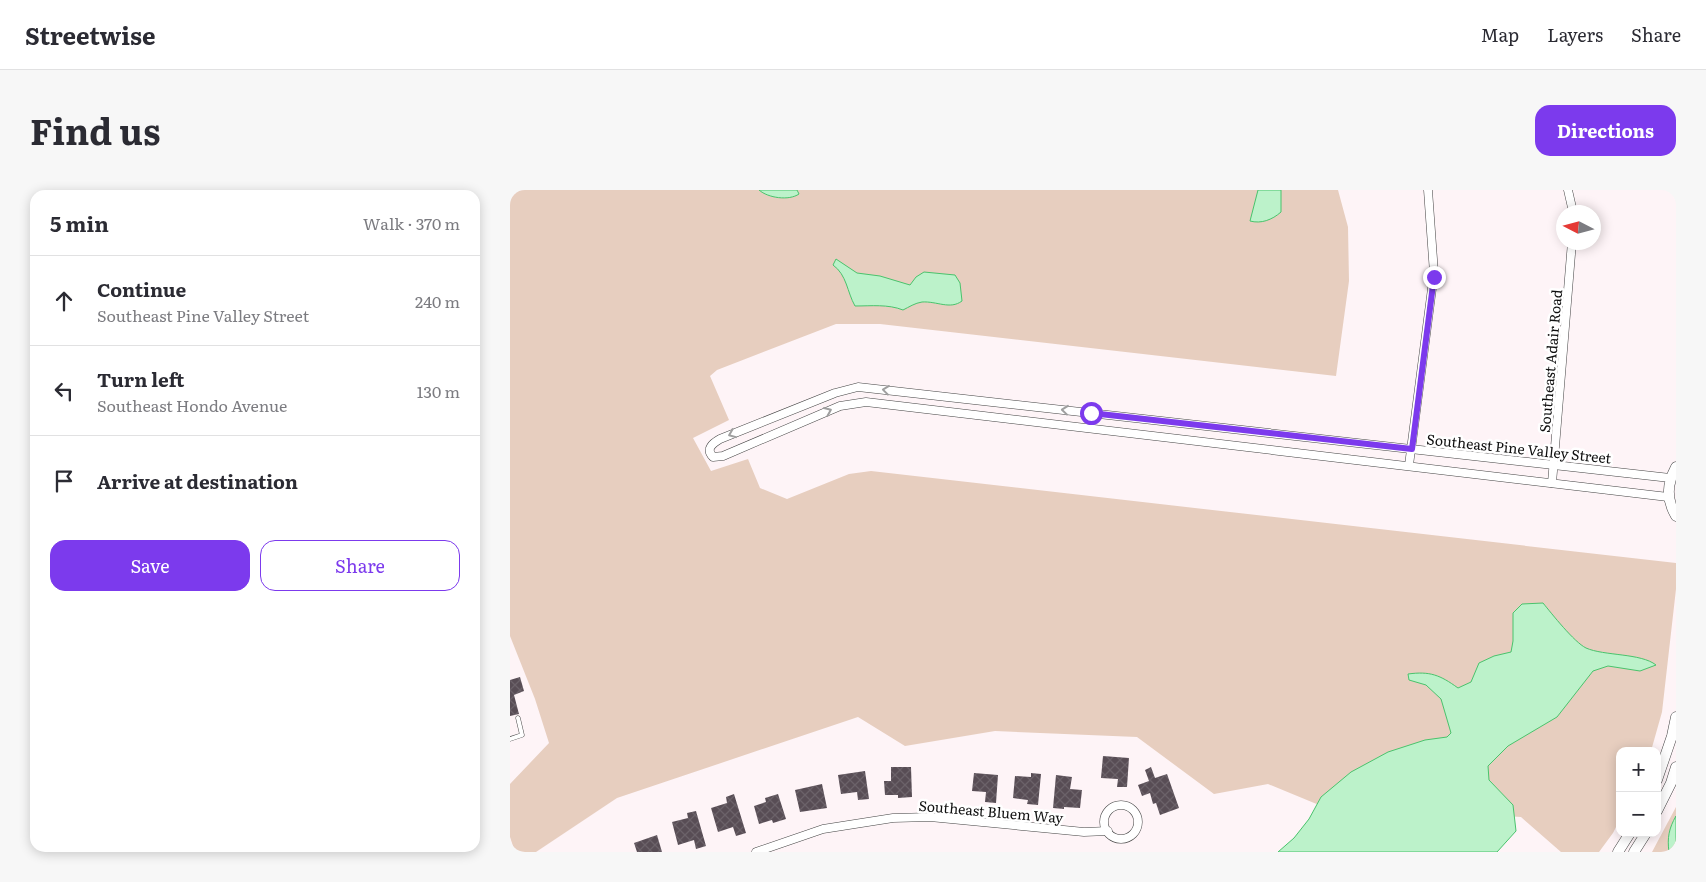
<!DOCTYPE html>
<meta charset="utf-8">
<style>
body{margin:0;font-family:Literata,serif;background:#f7f7f7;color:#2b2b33}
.controls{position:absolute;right:15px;bottom:15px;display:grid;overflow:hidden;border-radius:10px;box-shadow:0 2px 12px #0003}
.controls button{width:45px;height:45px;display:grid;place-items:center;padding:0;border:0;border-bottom:1px solid #e1e1e2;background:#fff;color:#2b2b33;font:25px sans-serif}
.compass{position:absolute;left:1046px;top:15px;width:45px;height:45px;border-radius:50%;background:#fff;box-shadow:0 2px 12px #0003;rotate:276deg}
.stop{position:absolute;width:15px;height:15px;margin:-11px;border:4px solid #7c3aed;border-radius:50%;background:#fff}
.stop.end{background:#7c3aed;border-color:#fff;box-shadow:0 1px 5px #0008}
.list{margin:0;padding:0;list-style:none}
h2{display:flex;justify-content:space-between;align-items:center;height:65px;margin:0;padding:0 20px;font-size:21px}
h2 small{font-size:16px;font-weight:400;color:#7c7c81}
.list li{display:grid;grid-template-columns:32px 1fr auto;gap:15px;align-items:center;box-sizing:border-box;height:90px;padding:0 20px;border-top:1px solid #e1e1e2}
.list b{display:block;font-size:19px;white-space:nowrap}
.list p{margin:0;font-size:16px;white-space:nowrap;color:#7c7c81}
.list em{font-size:16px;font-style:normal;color:#7c7c81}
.actions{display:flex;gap:10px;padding:15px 20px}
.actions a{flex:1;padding:11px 0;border:1px solid #7c3aed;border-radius:15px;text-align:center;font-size:18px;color:#7c3aed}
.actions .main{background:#7c3aed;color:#fff}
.icon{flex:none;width:28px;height:28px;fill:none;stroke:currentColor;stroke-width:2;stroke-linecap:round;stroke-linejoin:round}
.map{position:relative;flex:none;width:1166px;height:662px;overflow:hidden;border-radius:15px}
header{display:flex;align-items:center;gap:30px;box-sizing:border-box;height:70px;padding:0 25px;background:#fff;border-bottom:1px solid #e1e1e2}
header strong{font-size:24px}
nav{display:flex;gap:28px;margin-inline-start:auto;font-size:18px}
.intro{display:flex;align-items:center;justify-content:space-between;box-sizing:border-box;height:120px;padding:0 30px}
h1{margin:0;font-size:35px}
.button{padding:12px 22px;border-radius:15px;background:#7c3aed;color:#fff;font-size:18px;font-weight:700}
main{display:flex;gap:30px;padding:0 30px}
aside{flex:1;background:#fff;border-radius:15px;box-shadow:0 2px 12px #0003}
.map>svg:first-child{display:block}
</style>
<header>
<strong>Streetwise</strong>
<nav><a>Map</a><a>Layers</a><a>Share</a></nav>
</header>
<div class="intro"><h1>Find us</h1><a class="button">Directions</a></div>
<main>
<aside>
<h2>5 min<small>Walk · 370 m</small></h2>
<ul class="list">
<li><svg class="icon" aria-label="ahead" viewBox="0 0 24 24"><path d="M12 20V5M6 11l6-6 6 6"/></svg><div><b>Continue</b><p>Southeast Pine Valley Street</p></div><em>240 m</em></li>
<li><svg class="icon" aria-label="left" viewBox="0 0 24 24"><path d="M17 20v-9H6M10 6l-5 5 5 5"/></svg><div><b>Turn left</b><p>Southeast Hondo Avenue</p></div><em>130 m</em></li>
<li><svg class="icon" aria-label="arrive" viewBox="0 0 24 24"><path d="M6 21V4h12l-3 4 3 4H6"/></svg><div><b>Arrive at destination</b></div></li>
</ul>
<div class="actions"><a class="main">Save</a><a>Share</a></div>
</aside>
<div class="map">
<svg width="1166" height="662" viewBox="0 0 1166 662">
<defs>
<pattern id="building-cross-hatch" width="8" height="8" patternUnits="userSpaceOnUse" patternTransform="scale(1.25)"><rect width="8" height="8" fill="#584d55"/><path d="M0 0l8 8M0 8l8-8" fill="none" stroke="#6b6269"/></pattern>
</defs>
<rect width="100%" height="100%" fill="#fef4f7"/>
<!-- grass -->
<g fill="#e7cebf">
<polygon points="0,0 828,0 838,37 839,91 826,186 370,134 326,134 207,180 200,186 219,230 183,248 201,281 238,269 250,298 277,309 339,284 361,281 1166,373 1166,399 1152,522 1141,561 1110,561 1110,629 1103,643 1089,662 1051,662 1011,627 809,615 758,594 704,604 627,547 485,541 395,556 348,527 107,608 26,662 5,662 0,647 0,594 39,553 25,509 0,446"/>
<polygon points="1166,617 1166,662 1142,662"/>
</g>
<!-- water -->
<g fill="#bcf2ca" stroke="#49c36c">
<path d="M249 0H287L289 4C279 11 258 8 249 0Z"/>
<path d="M748 0H771V22C762 30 751 34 740 31Z"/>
<path d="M326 69 347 83 370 86 400 95 406 87 414 82 445 85 450 93 452 111C440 120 427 111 412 112 405 113 399 117 393 120 378 114 361 116 345 116 337 102 337 85 323 75Z"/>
<path d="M1033 413C1042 424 1064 452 1076 458 1094 466 1131 463 1146 475L1130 481 1098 476 1083 481 1047 527 998 556 978 576 979 590 1003 615 1006 641 987 662H768L784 648 799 629 811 607 841 582 878 562 915 550 937 547 941 543 931 509 916 495 899 490 898 484C920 481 930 485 948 498L961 492 969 473 984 466 1001 462 1003 451V423L1012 414Z"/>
<path d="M1166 626V662H1159C1157 648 1159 638 1166 626Z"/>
</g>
<!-- building -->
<g fill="url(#building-cross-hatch)">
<polygon points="10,487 14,501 4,505 9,524 0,526 0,490"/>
<polygon points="593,566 619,568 617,597 607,597 608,589 591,588"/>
<polygon points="381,577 401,577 402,607 388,608 388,605 375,605 374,591 381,591"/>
<polygon points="641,577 645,588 657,584 669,618 650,625 646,613 643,614 640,603 632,606 628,595 639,591 635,580"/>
<polygon points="355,581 359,609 348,610 347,602 331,604 328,585"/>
<polygon points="464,583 488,585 486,613 475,612 476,602 462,601"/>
<polygon points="521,583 531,584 528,615 517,614 518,610 503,608 505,586 521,587"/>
<polygon points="546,585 562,587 560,599 572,600 570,618 554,617 554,619 543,618"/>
<polygon points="312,594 317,618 290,622 285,600"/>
<polygon points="224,604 236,643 226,646 223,637 208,642 201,618 217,613 216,607"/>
<polygon points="268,604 276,629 263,633 262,630 249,634 244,616 256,612 255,608"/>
<polygon points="186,621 196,656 186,659 184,650 168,655 162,632 178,628 177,623"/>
<polygon points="147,645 152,662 127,662 124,653"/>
</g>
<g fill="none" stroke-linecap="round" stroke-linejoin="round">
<!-- service casing -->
<g stroke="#434343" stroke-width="5">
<polyline id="service" points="0,549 12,545 8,528"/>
</g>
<!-- minor casing -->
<g stroke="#434343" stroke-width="9">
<g id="minor">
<polyline points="1058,0 1063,22"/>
<polyline points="899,275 924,83 918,0"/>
<polyline points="1042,293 1062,52"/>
<path d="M1158 307 356 212 330 216 213 266 203 267C195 259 203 253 210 249L325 203 348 197 1160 288"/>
<circle cx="611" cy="632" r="17"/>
<polyline points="246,662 313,639 383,628 420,627 574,642 598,641"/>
</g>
</g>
<!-- tertiary casing -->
<g stroke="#434343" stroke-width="11">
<g id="tertiary">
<path d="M1166 277C1157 294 1156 309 1166 326"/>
<polyline points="1147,590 1162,546 1166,527"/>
<polyline points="1147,621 1161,593 1166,577"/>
<polyline points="1108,662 1120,643"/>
<polyline points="1124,662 1136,643"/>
</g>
</g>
<!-- service -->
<use href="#service" stroke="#fff" stroke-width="4"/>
<!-- minor -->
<use href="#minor" stroke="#fff" stroke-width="8"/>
<!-- tertiary -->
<use href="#tertiary" stroke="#fff" stroke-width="10"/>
</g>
<!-- one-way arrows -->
<defs><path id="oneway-chevron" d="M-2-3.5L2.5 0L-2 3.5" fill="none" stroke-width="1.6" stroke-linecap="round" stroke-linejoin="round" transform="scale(1.25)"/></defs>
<g stroke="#9f9f9f">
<use href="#oneway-chevron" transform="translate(376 200) rotate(-173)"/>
<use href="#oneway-chevron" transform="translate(555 220) rotate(-174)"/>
<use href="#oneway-chevron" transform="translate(318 221) rotate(-23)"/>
<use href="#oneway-chevron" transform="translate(222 244) rotate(158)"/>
</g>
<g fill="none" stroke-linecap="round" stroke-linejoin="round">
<!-- route -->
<polyline stroke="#7c3aed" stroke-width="6" points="581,223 902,259 924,87"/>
</g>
<g text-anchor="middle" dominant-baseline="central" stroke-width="5" stroke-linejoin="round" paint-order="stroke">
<!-- street labels -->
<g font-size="14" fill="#101010" stroke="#fff">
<text transform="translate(1040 171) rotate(-85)">Southeast Adair Road</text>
<text transform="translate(1009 258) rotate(6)">Southeast Pine Valley Street</text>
<text transform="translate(481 621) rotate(5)">Southeast Bluem Way</text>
</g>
</g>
</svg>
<div class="controls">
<button>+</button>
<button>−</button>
</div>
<svg class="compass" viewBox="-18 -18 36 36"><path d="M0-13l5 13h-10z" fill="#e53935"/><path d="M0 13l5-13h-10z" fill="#7c7c81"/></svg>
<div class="stop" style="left:581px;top:223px"></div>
<div class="stop end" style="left:924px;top:87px"></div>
</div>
</main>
